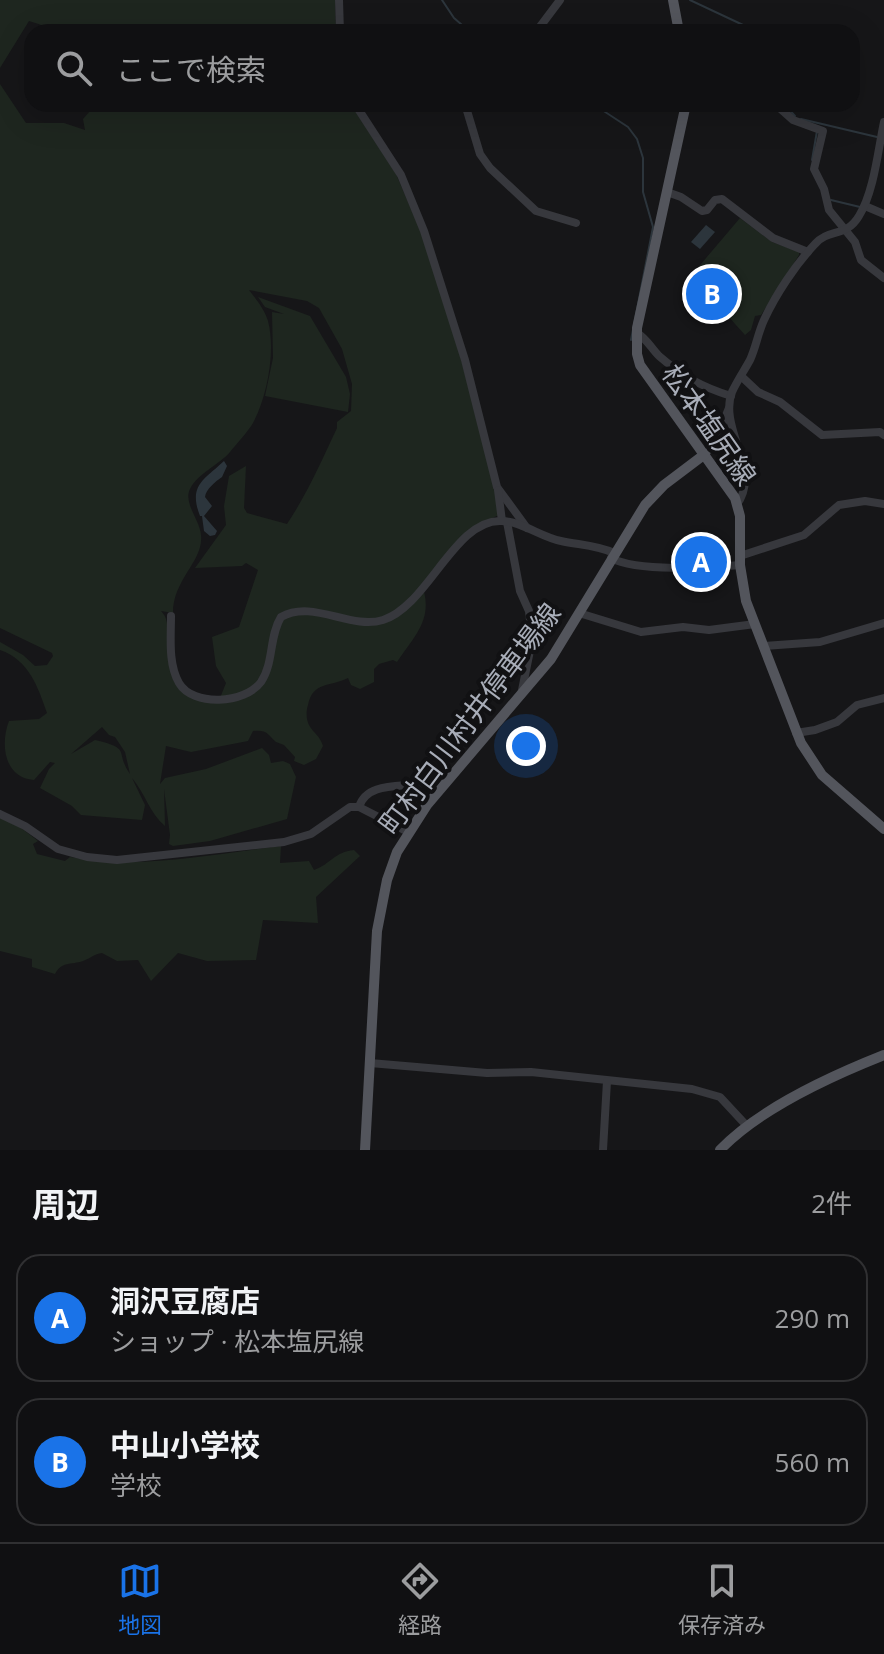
<!DOCTYPE html>
<html lang="ja">
<meta charset="utf-8">
<style>
body{margin:0;font-family:"Open Sans","Noto Sans JP",sans-serif;background:#1e1e20;color:#f1f3f6}
.you{position:absolute;left:526px;top:746px;width:28px;height:28px;margin:-20px;border:6px solid #fff;border-radius:50%;background:#1a73e8;box-shadow:0 0 0 12px #1a73e833}
.badge{display:grid;place-items:center;width:52px;height:52px;border-radius:50%;background:#1a73e8;color:#fff;font-size:26px;font-weight:700}
.pin{position:absolute;translate:-50% -50%;border:4px solid #fff;box-shadow:0 2px 8px #0006}
.list{margin:0;padding:0;list-style:none}
h2{display:flex;justify-content:space-between;align-items:center;height:104px;margin:0;padding:0 32px;font-size:34px}
h2 small{font-size:26px;font-weight:400;color:#9c9d9f}
.list li{display:grid;grid-template-columns:52px 1fr auto;gap:24px;align-items:center;box-sizing:border-box;height:128px;margin:0 16px 16px;padding:0 16px;border:2px solid #303032;border-radius:24px}
.list b{display:block;font-size:30px;white-space:nowrap}
.list p{margin:0;font-size:26px;white-space:nowrap;color:#9c9d9f}
.list em{font-size:26px;font-style:normal;color:#9c9d9f}
.icon{flex:none;width:44px;height:44px;fill:none;stroke:currentColor;stroke-width:2;stroke-linecap:round;stroke-linejoin:round}
.map{position:relative;flex:none;width:884px;height:1150px;overflow:hidden}
.search{position:absolute;background:#101012;box-shadow:0 8px 32px #0002;left:24px;right:24px;top:24px;height:88px;display:flex;align-items:center;gap:20px;box-sizing:border-box;padding:0 28px;border-radius:24px;color:#9c9d9f;font-size:30px}
.sheet{height:392px;background:#101012}
nav{display:flex;justify-content:space-around;align-items:center;box-sizing:border-box;height:112px;border-top:2px solid #303032;background:#101012;font-size:22px;color:#9c9d9f}
nav a{display:grid;justify-items:center;gap:4px}
nav .on{color:#1a73e8}
.map>svg:first-child{display:block}
</style>
<div class="map">
<svg width="884" height="1150" viewBox="0 0 884 1150">
<rect width="100%" height="100%" fill="#161618"/>
<!-- green -->
<g fill="#1e261f" fill-rule="evenodd">
<polygon points="0,0 335,0 336,32 51,32 51,28 29,21 0,68"/>
<path d="M0 84 26 123H64L85 130 83 119 90 111 84 104H351L396 174 424 239 450 318 494 483 499 515 486 521 422 585C434 619 415 635 397 662L393 660 379 664 374 669V682L360 689 351 685 348 678C330 687 313 681 308 705 306 711 306 719 309 725 314 734 319 734 323 746L316 759 304 765 294 761 295 757 284 745 276 742C266 733 268 730 253 731L248 741 191 752 166 746 160 784 165 778 206 769 262 748 269 755 271 763 283 761 290 764 296 777 287 819 210 841 173 846 169 844 170 835 164 789 165 826C150 814 145 793 132 778L145 805 142 820 81 815 72 806 40 788 49 769 55 763 50 762 34 780C4 778 0 744 9 721L39 719 47 713C38 687 29 660 0 650V642L23 655 35 666 47 665 53 656 52 653 0 628ZM249 290 307 301 319 308 342 349 352 384 351 411 337 422V428C322 460 307 494 287 524L247 513 244 508 246 466 229 476 224 506 226 525 195 568 242 566 246 563 258 570 239 627 212 637 216 666 226 683 218 703C170 698 169 678 168 635 167 625 168 618 161 611L173 613C173 579 204 561 201 535 200 520 183 503 190 489 198 473 219 465 230 452 238 442 247 433 253 423 267 397 276 351 268 321 265 310 256 299 249 290ZM102 727 109 735 115 737 125 752 130 774C114 751 133 749 95 740L71 754Z"/>
<polygon points="740,218 772,242 799,252 799,255 761,315 755,316 751,330 745,335 700,285 695,271"/>
<polygon points="258,297 310,316 346,377 350,394 348,412 265,396 273,358 272,312 284,314 265,307"/>
<path d="M0 818 20 827 38 841 33 844 37 854 65 861 70 857C139 870 212 854 281 846L280 863 309 861 314 870C331 864 334 852 354 850L360 856 316 897 318 923 263 920 256 960 207 961 178 953 151 981 138 960 117 961 102 953C94 954 91 958 83 961 71 965 62 961 55 974L32 967V959L0 951Z"/>
</g>
<!-- water -->
<g fill="#2c353c">
<polygon points="706,225 715,232 700,249 691,242"/>
<path d="M224 461 227 466 222 477C215 482 206 489 205 497L212 506 204 516 217 531 215 535 210 536 204 531 202 516H200C188 485 204 480 224 461Z"/>
</g>
<g fill="none" stroke-linecap="round" stroke-linejoin="round">
<!-- stream -->
<g stroke="#2c353c" stroke-width="2">
<polyline points="442,0 454,18 470,32"/>
<polyline points="690,0 758,32"/>
<polyline points="593,104 628,127 637,139 643,158 643,192 653,227 631,340"/>
<polyline points="784,104 795,116"/>
<polyline points="801,119 877,137"/>
<polyline points="812,160 817,131"/>
<polyline points="831,200 860,207"/>
</g>
<!-- minor -->
<g stroke="#37383d" stroke-width="8">
<polyline points="339,0 340,32"/>
<polyline points="536,32 560,0"/>
<polyline points="355,104 401,175 424,231 465,360 497,487 527,528"/>
<polyline points="465,104 480,154 490,168 536,211 576,223"/>
<polyline points="775,104 793,120 823,131 814,169 824,189 829,210 855,242 861,260 884,278"/>
<polyline points="667,192 681,197 702,211 707,210 715,200 722,199 773,238 808,252"/>
<polyline points="865,206 884,214"/>
<path d="M637 333C647 339 651 348 659 356 682 376 702 387 731 396"/>
<polyline points="741,376 758,392 780,402 822,435 880,432 884,435"/>
<polyline points="705,454 714,444 729,408"/>
<polyline points="498,490 502,521"/>
<path d="M737 504C762 471 718 428 732 392 737 381 744 371 750 360 756 347 758 333 764 320 776 294 796 264 815 244 829 228 846 238 859 216 874 192 878 150 884 122"/>
<polyline points="507,522 520,591 529,611 531,629 534,631 521,695"/>
<polyline points="740,556 804,535 839,505 865,501 884,504"/>
<path d="M611 558C637 572 709 568 740 565"/>
<polyline points="579,613 641,632 683,627 709,630 755,624"/>
<path d="M171 616C171 637 168 664 179 683 193 707 245 704 261 682 274 663 269 636 281 617 313 599 350 630 383 620 428 606 455 518 502 521 523 522 541 537 561 541 579 545 596 545 614 553"/>
<polyline points="764,646 820,642 884,623"/>
<polyline points="796,733 815,730 837,722 857,705 884,698"/>
<path d="M359 807C367 781 403 788 424 783 430 782 436 778 442 775"/>
<polyline points="0,814 25,826 58,849 87,857 117,860 284,842 311,834 350,807 359,807 408,832"/>
<polyline points="370,1063 487,1073 531,1072 692,1089 720,1097 746,1125"/>
<polyline points="603,1150 607,1081"/>
</g>
<!-- major -->
<g stroke="#53555c" stroke-width="10">
<polyline points="673,0 679,32"/>
<polyline points="686,104 637,328 637,354 640,365 735,498 740,516 740,565 746,601 801,743 822,775 884,829"/>
<polyline points="365,1150 377,931 387,880 397,852 427,805 551,659 645,505 664,485 705,454"/>
<path d="M720 1150C759 1109 831 1076 884 1055"/>
</g>
</g>
<g text-anchor="middle" dominant-baseline="central" stroke-width="8" stroke-linejoin="round" paint-order="stroke">
<!-- street labels -->
<g font-size="28" fill="#a8adb8" stroke="#111113">
<text transform="translate(710 424) rotate(55)">松本塩尻線</text>
<text transform="translate(469 718) rotate(-53)">町村白川村井停車場線</text>
</g>
</g>
</svg>
<div class="you"></div>
<div class="pin badge" style="left:701px;top:562px">A</div>
<div class="pin badge" style="left:712px;top:294px">B</div>
<div class="search"><svg class="icon" aria-label="search" viewBox="0 0 24 24"><circle cx="10" cy="10" r="6"/><path d="M15 15l6 6"/></svg>ここで検索</div>
</div>
<section class="sheet">
<h2>周辺<small>2件</small></h2>
<ul class="list">
<li><span class="badge">A</span><div><b>洞沢豆腐店</b><p>ショップ · 松本塩尻線</p></div><em>290 m</em></li>
<li><span class="badge">B</span><div><b>中山小学校</b><p>学校</p></div><em>560 m</em></li>
</ul>
</section>
<nav>
<a class="on"><svg class="icon" aria-label="map" viewBox="0 0 24 24"><path d="M3 6l6-2 6 2 6-2v14l-6 2-6-2-6 2zM9 4v14M15 6v14"/></svg>地図</a>
<a><svg class="icon" aria-label="directions" viewBox="0 0 24 24"><path d="M12 3l9 9-9 9-9-9zM9 14v-3h6M13 9l2 2-2 2"/></svg>経路</a>
<a><svg class="icon" aria-label="saved" viewBox="0 0 24 24"><path d="M7 4h10v16l-5-4-5 4z"/></svg>保存済み</a>
</nav>
